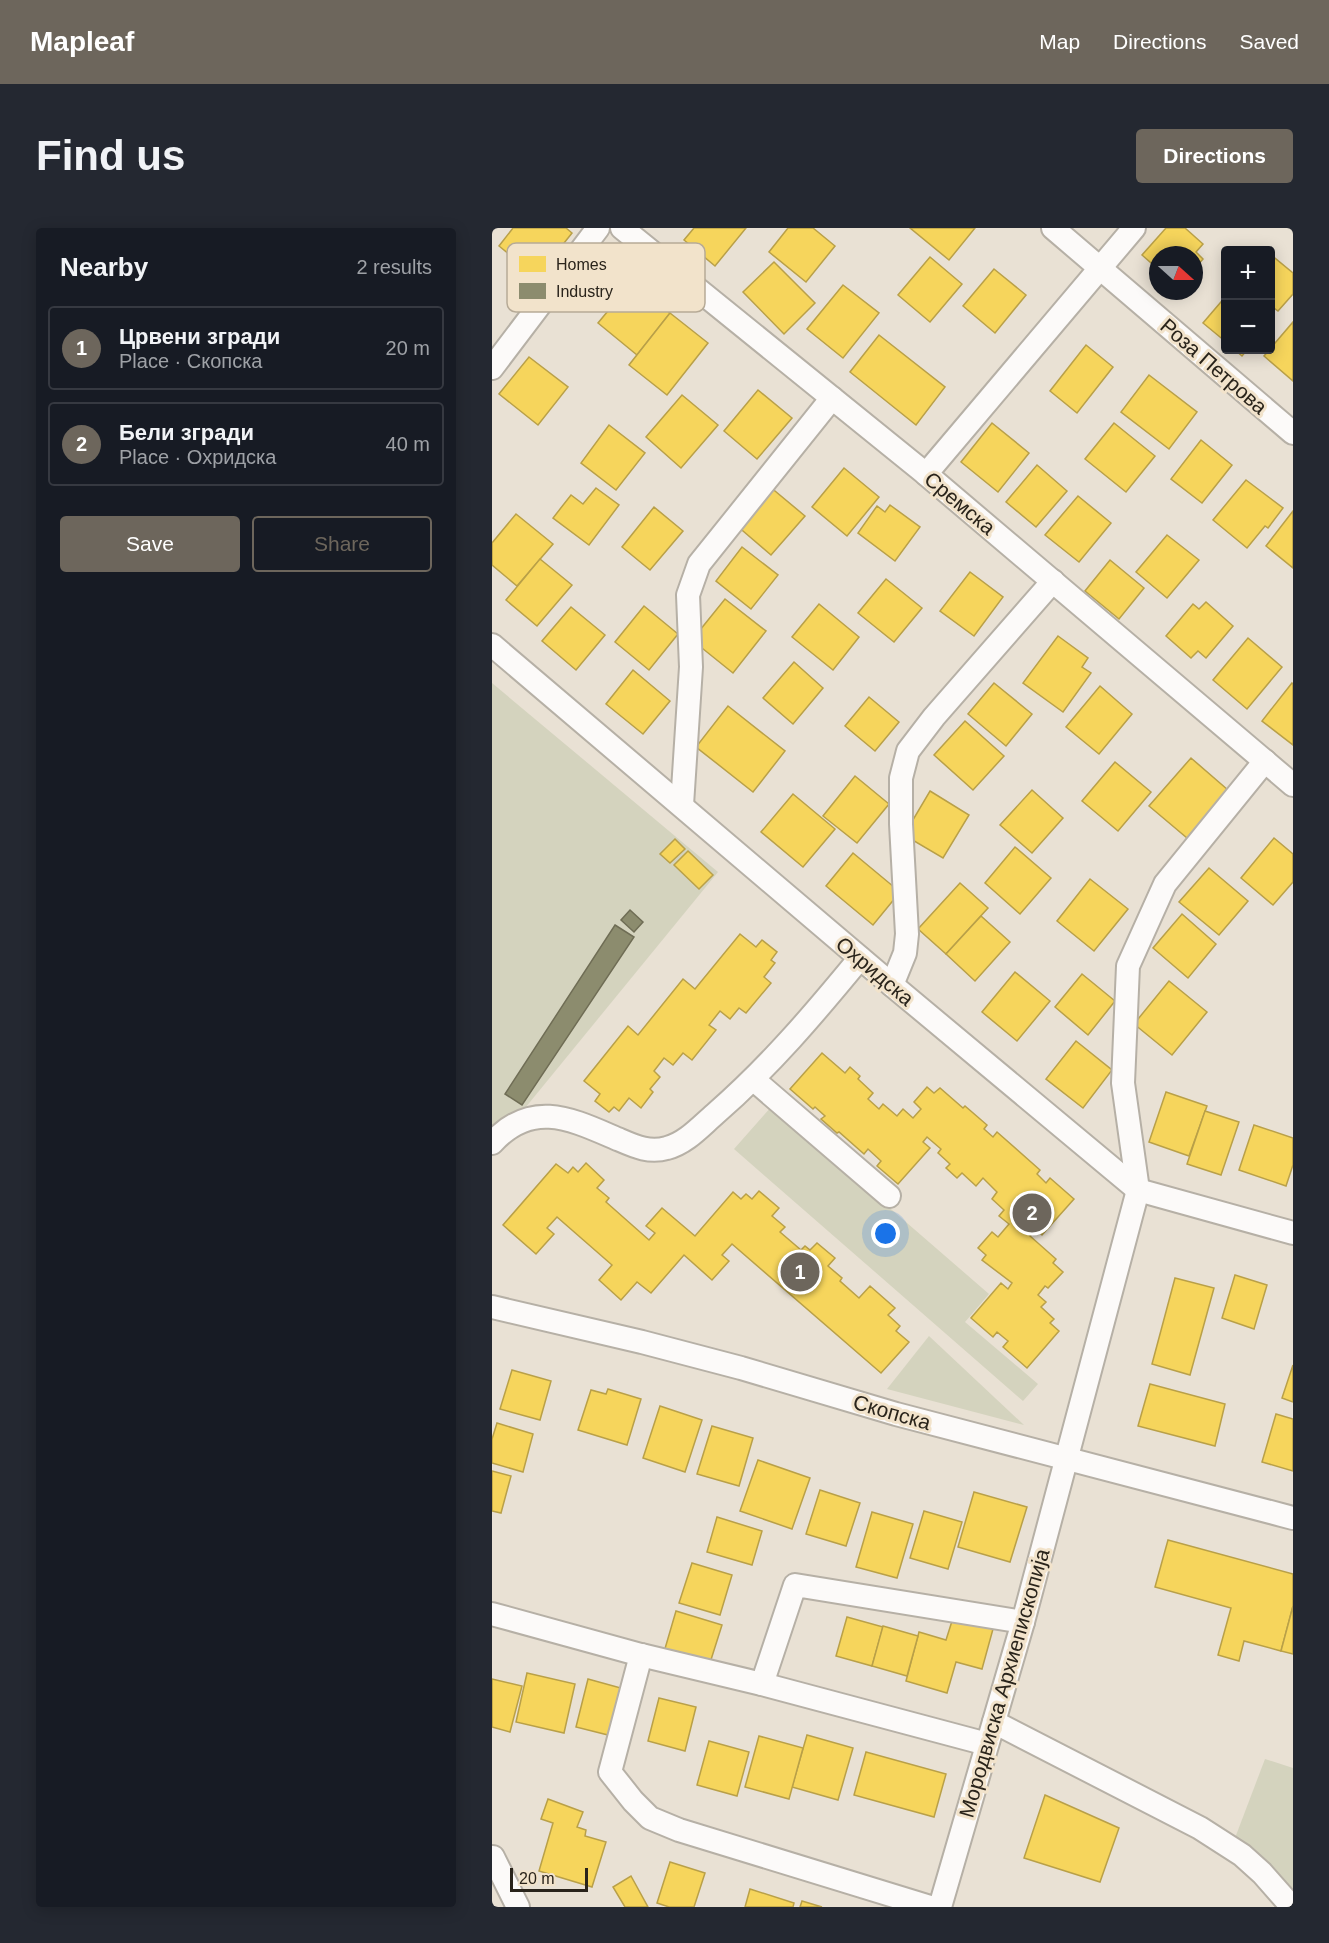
<!DOCTYPE html>
<meta charset="utf-8">
<style>
body{margin:0;font-family:Helvetica,sans-serif;background:#242831;color:#f1f3f6}
.controls{position:absolute;right:18px;top:18px;display:grid;overflow:hidden;border-radius:6px;box-shadow:0 3px 15px #0003}
.controls button{width:54px;height:54px;display:grid;place-items:center;padding:0;border:0;border-bottom:2px solid #363941;background:#171b24;color:#f1f3f6;font:30px sans-serif}
.compass{position:absolute;left:657px;top:18px;width:54px;height:54px;border-radius:50%;background:#171b24;box-shadow:0 3px 15px #0003;rotate:111deg}
.scale{position:absolute;left:18px;bottom:15px;width:78px;box-sizing:border-box;padding-left:6px;border:3px solid #2a241b;border-top:0;font-size:16px;line-height:21px;white-space:nowrap;color:#2a241b;-webkit-text-stroke:4px #f2e3cb;paint-order:stroke}
.you{position:absolute;left:394px;top:1006px;width:21px;height:21px;margin:-15px;border:4px solid #fff;border-radius:50%;background:#1a73e8;box-shadow:0 0 0 9px #1a73e833}
.badge{display:grid;place-items:center;width:39px;height:39px;border-radius:50%;background:#6d665c;color:#fff;font-size:20px;font-weight:700}
.pin{position:absolute;translate:-50% -50%;border:3px solid #fff;box-shadow:0 2px 6px #0006}
.list{margin:0;padding:0;list-style:none}
h2{display:flex;justify-content:space-between;align-items:center;height:78px;margin:0;padding:0 24px;font-size:26px}
h2 small{font-size:20px;font-weight:400;color:#9ea1a6}
.list li{display:grid;grid-template-columns:39px 1fr auto;gap:18px;align-items:center;box-sizing:border-box;height:84px;margin:0 12px 12px;padding:0 12px;border:2px solid #363941;border-radius:6px}
.list b{display:block;font-size:22px;white-space:nowrap}
.list p{margin:0;font-size:20px;white-space:nowrap;color:#9ea1a6}
.list em{font-size:20px;font-style:normal;color:#9ea1a6}
.actions{display:flex;gap:12px;padding:18px 24px}
.actions a{flex:1;padding:14px 0;border:2px solid #6d665c;border-radius:6px;text-align:center;font-size:21px;color:#6d665c}
.actions .main{background:#6d665c;color:#fff}
.map{position:relative;flex:none;width:801px;height:1679px;overflow:hidden;border-radius:6px}
header{display:flex;align-items:center;gap:36px;box-sizing:border-box;height:84px;padding:0 30px;background:#6d665c;color:#fff}
header strong{font-size:28px}
nav{display:flex;gap:33px;margin-inline-start:auto;font-size:21px}
.intro{display:flex;align-items:center;justify-content:space-between;box-sizing:border-box;height:144px;padding:0 36px}
h1{margin:0;font-size:42px}
.button{padding:15px 27px;border-radius:6px;background:#6d665c;color:#fff;font-size:21px;font-weight:700}
main{display:flex;gap:36px;padding:0 36px}
aside{flex:1;background:#171b24;border-radius:6px;box-shadow:0 3px 15px #0003}
.map>svg:first-child{display:block}
</style>
<header>
<strong>Mapleaf</strong>
<nav><a>Map</a><a>Directions</a><a>Saved</a></nav>
</header>
<div class="intro"><h1>Find us</h1><a class="button">Directions</a></div>
<main>
<aside>
<h2>Nearby<small>2 results</small></h2>
<ul class="list">
<li><span class="badge">1</span><div><b>Црвени згради</b><p>Place · Скопска</p></div><em>20 m</em></li>
<li><span class="badge">2</span><div><b>Бели згради</b><p>Place · Охридска</p></div><em>40 m</em></li>
</ul>
<div class="actions"><a class="main">Save</a><a>Share</a></div>
</aside>
<div class="map">
<svg width="801" height="1679" viewBox="0 0 801 1679">
<rect width="100%" height="100%" fill="#e9e1d4"/>
<!-- green -->
<g fill="#d4d3be">
<polygon points="0,455 226,644 29,885 0,901"/>
<polygon points="280,878 497,1066 473,1094 546,1156 531,1173 242,921"/>
<polygon points="437,1108 532,1197 395,1161"/>
<polygon points="773,1531 801,1540 801,1663 743,1610"/>
</g>
<!-- homes -->
<g fill="#f6d55c" stroke="#b9a048" stroke-width="1.5">
<polygon points="21,0 74,0 80,5 45,49 7,18"/>
<polygon points="202,0 254,0 223,38 192,12"/>
<polygon points="296,0 321,0 343,18 314,54 277,24"/>
<polygon points="418,0 483,0 457,32"/>
<polygon points="674,0 693,0 711,16 704,24 711,31 702,41 702,27 666,27 666,41 650,27"/>
<polygon points="778,26 801,45 801,66 786,83 778,77"/>
<polygon points="438,29 470,56 438,94 406,67"/>
<polygon points="282,34 323,75 292,106 251,64"/>
<polygon points="502,41 534,67 503,105 471,78"/>
<polygon points="140,54 178,85 145,127 106,95"/>
<polygon points="351,57 387,85 351,130 315,101"/>
<polygon points="734,68 734,114 711,95"/>
<polygon points="178,85 216,115 175,167 137,137"/>
<polygon points="801,94 801,153 772,128"/>
<polygon points="387,107 453,159 424,197 358,144"/>
<polygon points="594,117 621,139 585,185 558,163"/>
<polygon points="743,122 755,122 750,128"/>
<polygon points="37,129 76,159 46,197 7,166"/>
<polygon points="657,147 705,184 677,221 629,184"/>
<polygon points="266,162 300,190 265,231 232,203"/>
<polygon points="190,167 226,197 189,240 154,209"/>
<polygon points="500,195 537,225 506,264 469,234"/>
<polygon points="622,195 663,228 634,264 593,231"/>
<polygon points="117,197 153,225 124,262 89,235"/>
<polygon points="709,212 740,237 710,275 679,251"/>
<polygon points="545,237 575,263 544,299 514,274"/>
<polygon points="352,240 387,269 355,308 320,279"/>
<polygon points="754,252 791,280 776,300 773,298 755,320 721,292"/>
<polygon points="277,258 313,288 279,327 244,297"/>
<polygon points="104,260 127,277 97,317 61,290 79,267 91,276"/>
<polygon points="586,268 619,295 587,334 553,307"/>
<polygon points="398,277 428,299 403,333 366,305 385,278 393,284"/>
<polygon points="162,279 191,303 158,342 130,319"/>
<polygon points="801,283 801,340 774,318"/>
<polygon points="24,286 61,316 25,358 0,337 0,315"/>
<polygon points="675,307 707,332 675,370 644,344"/>
<polygon points="250,319 286,347 259,381 224,353"/>
<polygon points="48,331 80,357 45,398 14,372"/>
<polygon points="618,332 652,360 627,391 593,363"/>
<polygon points="478,344 511,369 482,408 448,383"/>
<polygon points="394,351 430,380 402,414 366,385"/>
<polygon points="233,371 274,403 241,445 200,412"/>
<polygon points="714,374 741,398 714,430 706,423 699,430 674,408 701,376 707,381"/>
<polygon points="327,376 367,409 341,442 300,409"/>
<polygon points="152,378 186,406 157,442 123,414"/>
<polygon points="79,379 113,407 84,442 50,413"/>
<polygon points="566,408 596,430 590,439 599,445 571,484 531,455"/>
<polygon points="756,410 790,439 755,481 721,452"/>
<polygon points="302,434 331,460 301,496 271,470"/>
<polygon points="141,442 178,473 151,506 114,476"/>
<polygon points="502,455 540,486 514,518 476,486"/>
<polygon points="800,455 801,456 801,517 770,493"/>
<polygon points="608,458 640,486 607,526 574,499"/>
<polygon points="377,469 407,494 383,523 353,498"/>
<polygon points="236,478 293,523 261,564 204,519"/>
<polygon points="473,493 512,528 481,562 442,527"/>
<polygon points="699,530 736,562 695,610 657,578"/>
<polygon points="623,534 659,564 626,603 590,573"/>
<polygon points="363,548 397,576 365,615 331,588"/>
<polygon points="540,562 571,590 540,625 508,597"/>
<polygon points="438,563 477,587 451,630 412,607"/>
<polygon points="301,566 343,601 311,639 269,604"/>
<polygon points="782,610 801,626 801,654 781,677 749,650"/>
<polygon points="183,611 193,621 178,635 168,626"/>
<polygon points="523,619 559,650 528,686 493,655"/>
<polygon points="196,623 221,647 207,661 182,637"/>
<polygon points="361,625 408,664 381,697 334,658"/>
<polygon points="717,640 756,673 727,707 687,674"/>
<polygon points="598,651 636,681 602,723 565,693"/>
<polygon points="468,655 496,680 454,726 426,701"/>
<polygon points="690,686 724,716 696,750 661,720"/>
<polygon points="489,688 518,714 483,753 454,726"/>
<polygon points="248,706 264,719 270,712 285,724 279,732 283,735 272,749 279,755 254,785 247,780 238,791 228,783 217,797 224,802 200,832 191,825 181,837 172,830 162,843 168,849 158,861 161,864 149,880 137,870 127,883 122,879 117,884 103,873 108,866 92,853 136,798 146,807 191,751 203,761"/>
<polygon points="523,744 558,773 525,813 490,784"/>
<polygon points="590,746 623,773 596,807 563,779"/>
<polygon points="677,753 715,784 680,827 642,796"/>
<polygon points="584,813 620,842 591,880 554,851"/>
<polygon points="330,825 353,845 358,839 368,848 366,851 381,865 376,871 387,881 391,876 405,888 411,881 421,890 429,881 422,874 435,859 442,865 448,860 471,880 473,878 495,897 492,901 501,909 505,904 548,942 545,946 554,955 558,950 582,971 550,1007 544,1001 538,1008 564,1031 561,1035 571,1044 556,1060 553,1058 546,1067 554,1074 549,1079 562,1091 558,1095 567,1103 535,1140 511,1119 516,1113 505,1104 501,1109 479,1090 509,1055 516,1061 520,1055 490,1032 494,1027 486,1020 500,1004 506,1009 517,996 507,988 512,982 500,971 505,964 491,950 484,958 470,945 465,950 454,940 458,936 446,925 449,921 435,909 431,914 438,920 406,956 385,938 389,933 376,921 372,926 347,904 345,905 329,891 333,888 323,879 321,881 298,861"/>
<polygon points="674,864 715,878 697,928 657,914"/>
<polygon points="713,883 747,894 729,947 695,936"/>
<polygon points="762,897 801,910 801,937 794,958 747,942"/>
<polygon points="94,935 112,952 105,960 117,970 114,974 157,1012 163,1005 154,998 170,980 203,1008 241,964 249,971 254,966 260,971 267,963 287,980 280,988 293,999 288,1004 309,1022 313,1018 318,1022 325,1015 343,1030 336,1038 350,1050 348,1053 367,1070 378,1058 403,1080 396,1087 408,1098 404,1103 417,1114 389,1145 240,1016 230,1027 237,1033 220,1052 192,1027 159,1065 145,1054 129,1072 107,1052 120,1037 65,989 55,1000 62,1006 44,1026 11,997 64,936 76,945 81,939 86,944"/>
<polygon points="743,1047 775,1057 762,1101 730,1090"/>
<polygon points="683,1050 722,1060 698,1147 660,1136"/>
<polygon points="801,1137 801,1174 790,1170"/>
<polygon points="20,1142 59,1153 48,1192 8,1181"/>
<polygon points="658,1156 733,1176 723,1218 646,1198"/>
<polygon points="116,1161 149,1171 135,1217 86,1202 99,1162 114,1166"/>
<polygon points="168,1178 210,1192 193,1244 151,1230"/>
<polygon points="784,1186 801,1191 801,1243 770,1234"/>
<polygon points="5,1195 41,1206 31,1244 0,1235 0,1211"/>
<polygon points="220,1198 261,1210 247,1258 205,1246"/>
<polygon points="266,1232 318,1250 300,1301 248,1283"/>
<polygon points="0,1243 19,1248 9,1285 0,1283"/>
<polygon points="328,1262 368,1275 354,1318 314,1306"/>
<polygon points="482,1264 535,1279 518,1334 466,1319"/>
<polygon points="432,1283 470,1294 456,1341 418,1330"/>
<polygon points="380,1284 421,1296 405,1350 364,1339"/>
<polygon points="225,1289 270,1303 260,1337 215,1324"/>
<polygon points="676,1312 801,1346 801,1378 789,1423 752,1413 747,1433 726,1427 739,1380 663,1359"/>
<polygon points="200,1335 240,1347 228,1387 187,1375"/>
<polygon points="801,1378 801,1426 789,1423"/>
<polygon points="184,1383 230,1397 217,1438 172,1424"/>
<polygon points="355,1389 391,1399 380,1438 344,1428"/>
<polygon points="461,1390 501,1401 490,1441 464,1434 455,1465 414,1453 427,1404 454,1412"/>
<polygon points="391,1398 426,1408 415,1448 380,1438"/>
<polygon points="35,1445 83,1456 72,1505 24,1494"/>
<polygon points="0,1451 30,1458 18,1504 0,1499"/>
<polygon points="96,1451 136,1462 124,1509 84,1499"/>
<polygon points="167,1470 204,1479 193,1523 156,1513"/>
<polygon points="315,1507 361,1520 346,1572 300,1559"/>
<polygon points="267,1508 311,1520 297,1571 253,1559"/>
<polygon points="217,1513 257,1524 245,1568 205,1557"/>
<polygon points="374,1524 454,1546 442,1589 362,1567"/>
<polygon points="553,1567 627,1600 608,1654 532,1630"/>
<polygon points="56,1571 91,1584 85,1599 94,1602 93,1608 114,1614 100,1659 47,1643 61,1595 49,1591"/>
<polygon points="178,1634 213,1645 202,1679 177,1679 165,1675"/>
<polygon points="139,1648 156,1679 133,1679 121,1659"/>
<polygon points="258,1661 302,1675 301,1679 253,1679"/>
<polygon points="310,1673 330,1679 308,1679"/>
</g>
<!-- industry -->
<g fill="#8c8c6e" stroke="#6f6d55" stroke-width="1.5">
<polygon points="138,682 151,694 142,704 129,692"/>
<polygon points="123,697 142,709 30,877 13,866"/>
</g>
<g fill="none" stroke-linecap="round" stroke-linejoin="round">
<!-- street casing -->
<g stroke="#b6b0a6" stroke-width="26">
<g id="street">
<polyline points="130,0 434,246 801,557"/>
<polyline points="561,0 801,205"/>
<polyline points="0,140 106,0"/>
<polyline points="434,246 642,0"/>
<polyline points="0,417 400,757 646,962 801,1005"/>
<polyline points="190,577 199,439 196,367 207,336 340,170"/>
<polyline points="400,757 413,725 415,706 409,596 409,550 416,523 442,489 561,353"/>
<polyline points="262,852 397,968"/>
<path d="M0 915C41 870 81 892 128 912 144 919 158 925 175 920 194 915 208 899 223 886 278 838 322 786 368 730"/>
<polyline points="0,1079 150,1114 249,1140 404,1186 801,1290"/>
<polyline points="0,1386 149,1427 270,1456 495,1516"/>
<polyline points="149,1427 118,1544 141,1573 158,1590 187,1602 438,1679"/>
<polyline points="270,1456 303,1357 531,1394"/>
<polyline points="502,1494 708,1600 750,1627 770,1645 800,1679"/>
<polyline points="1,1629 26,1679"/>
<polyline points="448,1679 531,1394 646,962 631,855 636,738 673,656 773,533"/>
</g>
</g>
<!-- street -->
<use href="#street" stroke="#fcfaf9" stroke-width="22"/>
</g>
<g text-anchor="middle" dominant-baseline="central" stroke-width="6" stroke-linejoin="round" paint-order="stroke">
<!-- street labels -->
<g font-size="21" fill="#2a241b" stroke="#f2e3cb">
<text transform="translate(722 138) rotate(41)">Роза Петрова</text>
<text transform="translate(468 275) rotate(40)">Сремска</text>
<text transform="translate(383 743) rotate(40)">Охридска</text>
<text transform="translate(400 1184) rotate(16)">Скопска</text>
<text transform="translate(512 1455) rotate(-74)">Мородвиска Архиепископија</text>
</g>
</g>
<!-- legend -->
<rect x="15" y="15" width="198" height="69" rx="9" fill="#f2e3cb" stroke="#b6aa96" stroke-width="1.5"/>
<rect x="27" y="28" width="27" height="16" fill="#f6d55c"/>
<rect x="27" y="55" width="27" height="16" fill="#8c8c6e"/>
<g font-size="16" fill="#2a241b">
<text x="64" y="42">Homes</text>
<text x="64" y="69">Industry</text>
</g>
</svg>
<div class="controls">
<button>+</button>
<button>−</button>
</div>
<svg class="compass" viewBox="-18 -18 36 36"><path d="M0-13l5 13h-10z" fill="#e53935"/><path d="M0 13l5-13h-10z" fill="#9ea1a6"/></svg>
<div class="scale">20 m</div>
<div class="you"></div>
<div class="pin badge" style="left:308px;top:1044px">1</div>
<div class="pin badge" style="left:540px;top:985px">2</div>
</div>
</main>
